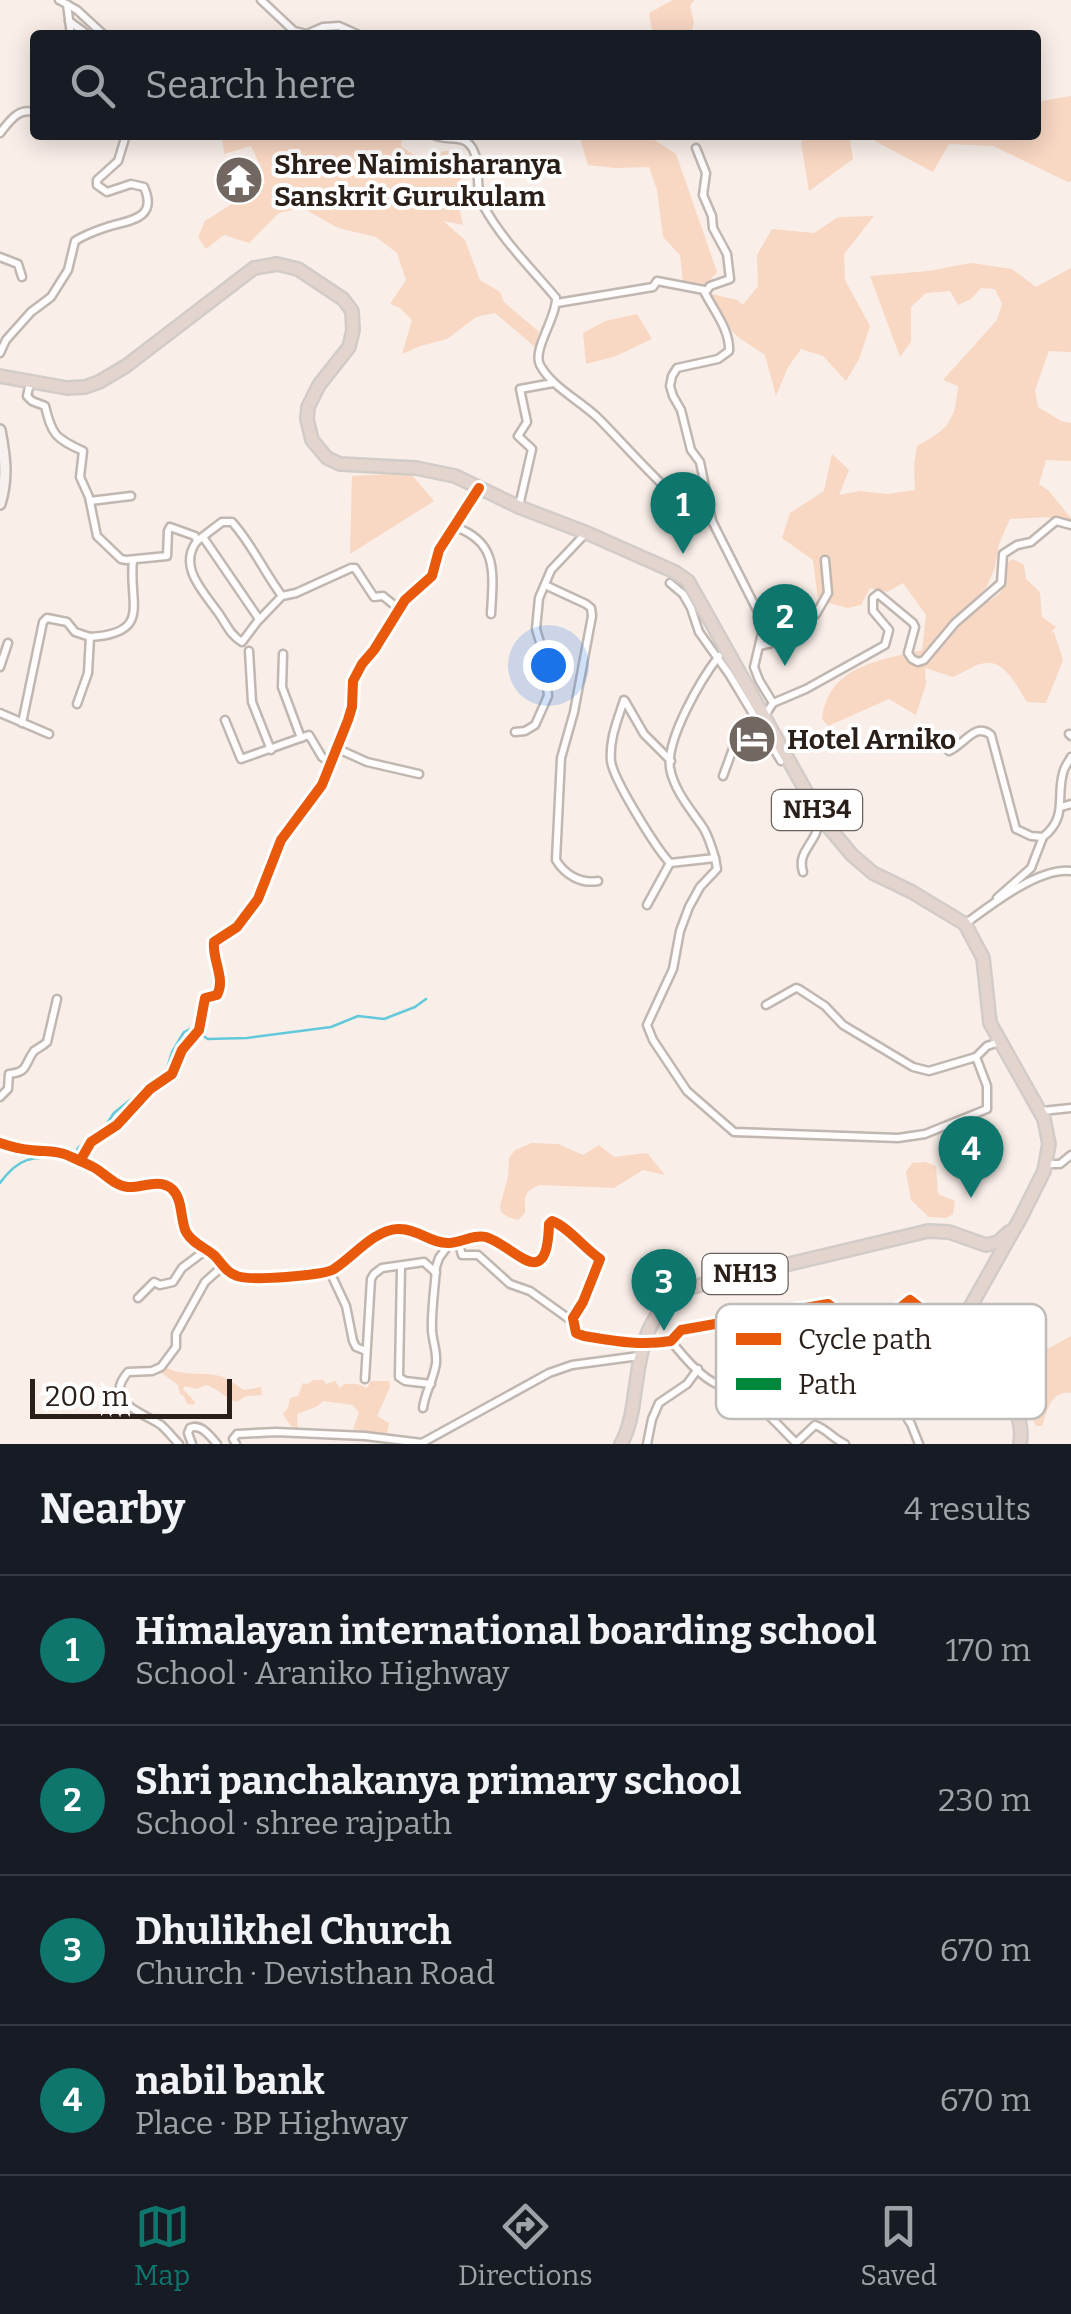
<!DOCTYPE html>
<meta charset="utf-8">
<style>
body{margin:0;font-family:Bitter,serif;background:#20242c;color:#f1f3f6}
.scale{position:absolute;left:30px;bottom:25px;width:202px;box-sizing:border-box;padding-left:10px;border:5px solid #2a1f19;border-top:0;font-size:28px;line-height:35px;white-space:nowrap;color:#2a1f19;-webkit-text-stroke:8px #fff;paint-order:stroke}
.you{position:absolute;left:548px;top:665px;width:35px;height:35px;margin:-25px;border:8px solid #fff;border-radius:50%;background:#1a73e8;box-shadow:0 0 0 15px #1a73e833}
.badge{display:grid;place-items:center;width:65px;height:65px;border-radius:50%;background:#0f766e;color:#fff;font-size:32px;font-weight:700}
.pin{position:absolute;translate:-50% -82px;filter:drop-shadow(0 2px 5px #0008)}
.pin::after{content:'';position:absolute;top:52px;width:35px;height:30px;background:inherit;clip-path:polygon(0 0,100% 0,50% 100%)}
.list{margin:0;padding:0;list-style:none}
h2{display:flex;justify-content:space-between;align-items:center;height:130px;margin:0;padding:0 40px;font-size:42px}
h2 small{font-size:32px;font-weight:400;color:#9ea1a6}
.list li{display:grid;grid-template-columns:65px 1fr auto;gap:30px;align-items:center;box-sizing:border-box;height:150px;padding:0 40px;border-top:2px solid #363941}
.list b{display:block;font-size:38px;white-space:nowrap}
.list p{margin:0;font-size:32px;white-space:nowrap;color:#9ea1a6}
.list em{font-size:32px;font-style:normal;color:#9ea1a6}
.icon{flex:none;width:55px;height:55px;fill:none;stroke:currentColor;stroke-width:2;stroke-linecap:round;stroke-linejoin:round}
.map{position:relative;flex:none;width:1071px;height:1444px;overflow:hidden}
.search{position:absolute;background:#171b24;box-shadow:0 5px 25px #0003;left:30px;right:30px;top:30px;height:110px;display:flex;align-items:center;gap:25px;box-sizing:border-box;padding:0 35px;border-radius:10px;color:#9ea1a6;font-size:38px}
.sheet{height:730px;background:#171b24}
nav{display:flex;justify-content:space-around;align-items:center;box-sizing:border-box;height:140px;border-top:2px solid #363941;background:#171b24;font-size:28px;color:#9ea1a6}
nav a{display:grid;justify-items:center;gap:5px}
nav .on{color:#0f766e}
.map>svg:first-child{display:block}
</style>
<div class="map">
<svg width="1071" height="1444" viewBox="0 0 1071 1444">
<rect width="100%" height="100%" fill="#f9eee8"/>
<!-- green -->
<g fill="#f8d7c3">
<polygon points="673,0 694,0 690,6 694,22 691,35 653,35 649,13"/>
<polygon points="1071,96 1071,181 1068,182 993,146 949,144 933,172 864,135 1036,135 1036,102"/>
<polygon points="224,135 355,135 358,137 360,135 402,135 401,146 421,160 444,151 457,151 465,171 455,190 463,225 443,221 465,240 480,280 500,292 504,302 539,332 535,347 495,313 476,317 447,339 420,346 402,354 412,320 400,308 390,304 406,280 397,253 376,237 338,228 303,208 279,213 249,243 224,235 206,249 198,237 205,221 265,183 262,169 251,146 224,154 222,137"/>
<polygon points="579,135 647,135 676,154 717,272 699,293 683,282 680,255 663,237 657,190 649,167 615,168 588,165"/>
<polygon points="805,135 849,135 853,159 809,191 801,143"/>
<polygon points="874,216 844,254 845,280 870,326 859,359 846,381 823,356 801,349 788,367 776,396 765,355 738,337 708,308 712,294 737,300 743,305 758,286 757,255 772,229 814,233 838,217"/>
<path d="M971 263 1012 269 1036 287 1071 268V352L1049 351 1035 390 1038 407 1061 421 1071 423V461L1046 460 1039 484 1049 491 1071 518V524L1047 517 1010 519 999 544 994 570 986 588 953 620 924 661V665L986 597 990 601 1000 593 1005 582 1002 575 1006 563 1013 559 1024 565 1026 579 1040 592 1042 617 1056 627 1050 633 1054 632 1063 660 1046 703 1027 702C1018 689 1006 660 985 663 975 664 963 673 953 677L925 668 926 684 916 715 889 699 828 726 822 719C829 665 879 661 922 650L926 615 903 583 887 592 870 588 861 605 848 608 818 600 813 560 782 538 790 513 824 491 832 454 849 470 839 495 860 491 887 494 915 490 914 465 917 446C948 429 955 422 958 386L943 380 997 320 1002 304 995 289 981 288 971 299 958 305 950 291 926 293 911 307V342L900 357 870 276 929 271Z"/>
<polygon points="637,314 652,339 616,356 586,364 583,333 605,321"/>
<polygon points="410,473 434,501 350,554 352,476"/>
<path d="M532 1143 558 1144 583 1155 599 1145 614 1157 647 1153 665 1175 643 1170 614 1188 540 1185C523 1191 525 1197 525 1213L518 1220 508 1217 501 1212 500 1206 508 1177 509 1158 515 1150Z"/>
<polygon points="925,1162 936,1166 938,1194 955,1201 953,1214 946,1218 929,1217 911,1200 906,1172 912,1163"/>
<path d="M1071 1336V1393C1050 1391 1048 1410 1042 1426H1036L1021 1395 1024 1378 1013 1368Z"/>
<path d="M167 1368C184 1377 205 1371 223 1377 230 1380 238 1386 244 1390L261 1387 262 1395 246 1396 237 1402C225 1399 220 1389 206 1385L196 1389 185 1386 183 1389 195 1402 194 1405 187 1404 184 1396 180 1394 178 1385 162 1373Z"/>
<polygon points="314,1380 323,1380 326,1384 335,1381 340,1388 344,1384 357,1384 367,1388 371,1381 389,1381 390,1387 377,1416 389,1423 386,1437 353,1429 359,1413 353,1405 323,1401 318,1406 297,1414 298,1429 291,1426 283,1414 288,1408 290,1398 298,1396 303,1383 307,1384"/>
</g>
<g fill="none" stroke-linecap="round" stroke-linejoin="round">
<!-- stream -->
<g stroke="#62c9db" stroke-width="2.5">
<polyline points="200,1034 208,1039 247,1038 331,1027 358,1016 384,1019 415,1007 426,999"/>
<polyline points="76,1153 78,1148 106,1125 114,1113 130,1100 166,1072 172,1052 184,1032 190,1029"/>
<path d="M0 1183C20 1155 34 1157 66 1158"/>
</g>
<!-- street casing -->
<g stroke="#c1b7b1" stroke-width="11">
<g id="street">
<polyline points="59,0 77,10 104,35"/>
<polyline points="261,0 294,31 307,34 323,27 339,26 359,35"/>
<polyline points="67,4 71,35"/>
<polyline points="69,21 88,35"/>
<path d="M0 133C9 122 19 106 35 113"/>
<path d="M434 135C445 141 462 135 470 145 482 158 474 189 483 205 502 240 531 268 556 298 557 317 532 350 540 365 552 387 579 400 597 417 621 440 684 515 712 521"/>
<path d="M696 148 706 173 703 195 712 216 713 228 727 254 730 279 710 286 705 293C714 311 730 330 729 351L718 359 677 368 672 376 670 386 673 396 681 410 691 450 700 462 712 521 759 614 762 633 754 667 759 680 773 703"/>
<polyline points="0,257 18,264 22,277"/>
<polyline points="557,303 653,287 657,281 704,290 705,293"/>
<path d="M0 353 6 340 31 312 51 297 68 270 75 241C86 234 95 231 107 227 130 220 158 219 144 187L131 184 107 192 97 185V180L118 161 126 135"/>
<path d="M30 383 27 396 32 401 45 406C52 435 55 438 83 451L80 477 89 497 97 536 121 559 126 560 167 556 168 531 170 527 195 536 197 541C178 566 202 590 217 611 226 623 229 634 242 642L257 622 282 596 296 593 351 568H355L374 597 383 596 399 609"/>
<polyline points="90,501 131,496"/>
<polyline points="519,506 532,449 518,436 527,422 520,389 553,383"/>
<path d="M455 527C499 542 493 574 491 614"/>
<polyline points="203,537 259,619"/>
<path d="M197 541 222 522H232C252 544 264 572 282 596"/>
<polyline points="670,583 683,594 691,608 699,632 729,674 756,719 764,717 773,703 806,689 885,645 889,630 873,611 873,598 878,594 913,623 915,627 908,653 912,659 918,662 924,660 955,623 1001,583 1003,554 1017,545 1031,542 1056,521 1071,525"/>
<path d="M545 585 586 604 591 608 592 616 574 712 561 758 556 860C565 875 581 884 598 881"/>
<polyline points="760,646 784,640 816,614 828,593 825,560"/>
<polyline points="249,651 252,702 271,750"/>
<polyline points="283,654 282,687 301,738"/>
<polyline points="0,667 8,643"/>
<path d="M624 700C618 719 609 739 611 761 613 779 656 848 670 863"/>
<polyline points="625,701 644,734 671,761"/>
<path d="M77 704 88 673 90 637C153 633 128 603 133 560"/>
<polyline points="0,713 49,734"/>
<polyline points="756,719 781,761"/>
<polyline points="225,720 241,759 309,735 322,757 331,763"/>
<polyline points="22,723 43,622 47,618 67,622 75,632 90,637"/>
<polyline points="515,732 525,731 535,725 548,696 544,656 536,629 539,598 551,570 586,533"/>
<polyline points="1069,734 1071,736"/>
<polyline points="336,748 367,762 419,774"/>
<path d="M949 751C966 743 975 722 991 735L1016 829 1031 836 1043 837C1068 817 1056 798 1063 773 1064 767 1068 763 1071 757"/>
<polyline points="723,776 738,735 763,728"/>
<polyline points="1061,807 1071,804"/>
<polyline points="715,858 717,869 700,887 689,907 680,931 673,969 647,1025 653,1040 687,1091 734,1132 898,1138 925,1134 987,1109 987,1086 976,1057"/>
<path d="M803 872C798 856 808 849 815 835 817 830 819 824 821 819"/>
<polyline points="997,898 1031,868 1043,837"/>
<path d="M647 905 670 863 715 858C712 848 709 838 704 829 692 811 674 791 670 768 666 739 701 679 719 656"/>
<path d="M965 924C991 905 1039 867 1071 871"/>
<polyline points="766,1005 796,988 799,989 825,1006 843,1025 913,1067 929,1071 976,1057 987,1046 999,1042"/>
<path d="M0 1097 8 1089 9 1074C29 1072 24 1064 34 1051 38 1048 43 1046 47 1042L57 999"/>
<polyline points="1042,1111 1071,1108"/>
<path d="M0 1143C9 1146 20 1149 30 1150 43 1152 55 1150 67 1155 76 1159 86 1163 95 1168 105 1174 115 1186 128 1187 142 1188 159 1178 172 1189 183 1199 180 1219 186 1232 193 1244 205 1247 215 1256 222 1264 227 1273 237 1276 249 1281 324 1276 334 1269 354 1256 374 1230 398 1229 417 1228 431 1244 449 1243 461 1243 473 1234 486 1237 515 1246 547 1296 549 1224L552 1221C567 1226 585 1249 600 1259L583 1302 573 1318 576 1333 584 1336C615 1341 640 1346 671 1341L681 1330 828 1304 857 1327 885 1320 910 1300 946 1328 960 1333"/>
<path d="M80 1161 91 1142 117 1125 150 1089 172 1074 182 1050 199 1030 205 998 217 995C226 979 212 960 214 942L237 927 258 899 281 840 322 785 348 720 352 707 353 681 362 664 374 650 405 600 432 576 439 550 478 489"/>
<polyline points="1046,1164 1060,1164 1071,1155"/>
<polyline points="458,1241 462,1255 478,1255 510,1284 530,1291 572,1321"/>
<polyline points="401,1267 399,1377 405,1381 431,1384"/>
<polyline points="330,1272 346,1306 353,1341 356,1347 366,1351"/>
<polyline points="138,1298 154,1282 160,1285 173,1282 182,1268 206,1250"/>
<polyline points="885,1320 898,1335"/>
<path d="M671 1341C683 1356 701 1378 719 1385 732 1390 722 1382 735 1389 758 1402 777 1424 796 1443L815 1425C827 1429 833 1439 845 1444"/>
<polyline points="365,1379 371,1279 374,1274 382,1268 424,1262 436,1273"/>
<polyline points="846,1380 898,1404 911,1424 919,1444"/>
<polyline points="864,1390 869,1381 867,1375 892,1341 924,1310"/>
<path d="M423 1408C425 1392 434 1379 436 1363 437 1351 433 1343 432 1331 431 1310 435 1288 436 1267L439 1258 450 1243"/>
<path d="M179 1444C173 1438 167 1430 161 1425 145 1413 101 1403 128 1372L152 1371 161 1367 176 1347V1334L205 1282 223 1266"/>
<path d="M192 1444 188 1433 190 1428C201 1423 210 1436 217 1444"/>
<polyline points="236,1444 233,1439 237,1434 276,1432 365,1436 422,1443 549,1373 572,1365 639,1356"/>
<polyline points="647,1444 652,1419 659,1403 687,1384 698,1369"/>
</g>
</g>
<!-- secondary casing -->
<g stroke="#c1b7b1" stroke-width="14">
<path id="secondary" d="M0 430C5 456 8 478 0 504"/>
</g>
<!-- highway casing -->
<g stroke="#d2ccc9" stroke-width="16">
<g id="highway">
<path d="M0 376 67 388 85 387 99 382 126 366 254 268 277 264 298 269 343 299 352 311 353 330 349 347 319 385 308 407 307 419 312 440 327 458 340 464 416 468 455 476 519 507 587 533 675 572 688 581 821 818 852 855 873 873 912 892 965 924 983 958 990 1023 1044 1119 1049 1144 1044 1171 1021 1217 964 1318C944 1394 1030 1378 1020 1444"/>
<path d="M621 1444C629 1430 632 1414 634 1398 641 1351 643 1314 688 1288L928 1231 949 1232 986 1245 998 1242 1009 1232"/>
</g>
</g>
<!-- street -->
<use href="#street" stroke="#fefcfc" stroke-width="6"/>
<!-- secondary -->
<use href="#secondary" stroke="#f6f1ee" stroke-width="9"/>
<!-- highway -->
<use href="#highway" stroke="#e4d4ce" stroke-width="11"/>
<!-- quiet -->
<polyline stroke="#00873e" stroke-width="8" stroke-dasharray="15 8" stroke-linecap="butt" points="746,1369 759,1356"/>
<!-- cycleway casing -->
<g stroke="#fff" stroke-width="16">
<g id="cycleway">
<path d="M0 1143C9 1146 20 1149 30 1150 43 1152 55 1150 67 1155 76 1159 86 1163 95 1168 105 1174 115 1186 128 1187 142 1188 159 1178 172 1189 183 1199 180 1219 186 1232 193 1244 205 1247 215 1256 222 1264 227 1273 237 1276 249 1281 324 1276 334 1269 354 1256 374 1230 398 1229 417 1228 431 1244 449 1243 461 1243 473 1234 486 1237 515 1246 547 1296 549 1224L552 1221C567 1226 585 1249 600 1259L583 1302 573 1318 576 1333 584 1336C615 1341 640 1346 671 1341L681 1330 828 1304 857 1327 885 1320 910 1300 946 1328 960 1333"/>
<path d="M80 1161 91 1142 117 1125 150 1089 172 1074 182 1050 199 1030 205 998 217 995C226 979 212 960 214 942L237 927 258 899 281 840 322 785 348 720 352 707 353 681 362 664 374 650 405 600 432 576 439 550 479 488"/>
</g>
</g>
<!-- cycleway -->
<use href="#cycleway" stroke="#e8590c" stroke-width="10"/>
</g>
<!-- icons -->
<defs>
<g id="temple-disc" transform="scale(2.5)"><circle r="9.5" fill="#726761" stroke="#fff"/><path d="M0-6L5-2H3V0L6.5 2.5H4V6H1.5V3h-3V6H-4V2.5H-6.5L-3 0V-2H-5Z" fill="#fff"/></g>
<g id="hotel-disc" transform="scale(2.5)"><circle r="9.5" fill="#726761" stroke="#fff"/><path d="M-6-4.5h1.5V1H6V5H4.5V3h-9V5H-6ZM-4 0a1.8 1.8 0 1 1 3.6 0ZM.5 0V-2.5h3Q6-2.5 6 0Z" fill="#fff"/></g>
</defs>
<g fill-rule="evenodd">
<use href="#temple-disc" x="239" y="180"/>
<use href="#hotel-disc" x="752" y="739"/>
</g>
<g text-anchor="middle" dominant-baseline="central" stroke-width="8" stroke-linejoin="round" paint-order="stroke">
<!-- shield labels -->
<g fill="#fff" stroke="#6a625e" stroke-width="2.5">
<rect x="772" y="790" width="90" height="40" rx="8"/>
<rect x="702.5" y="1254" width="85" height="40" rx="8"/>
</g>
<g font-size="25" font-weight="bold" fill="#2a1f19">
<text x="817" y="810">NH34</text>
<text x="745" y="1274">NH13</text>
</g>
<!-- poi labels -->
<g font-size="28" font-weight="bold" fill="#2a1f19" stroke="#fff" text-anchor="start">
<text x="274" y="164">Shree Naimisharanya<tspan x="274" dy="32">Sanskrit Gurukulam</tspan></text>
<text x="787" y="739">Hotel Arniko</text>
</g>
</g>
<!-- legend -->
<rect x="716" y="1304" width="330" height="115" rx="15" fill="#fff" stroke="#bfbcba" stroke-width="2.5"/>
<rect x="736" y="1333" width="45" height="12" fill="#e8590c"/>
<rect x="736" y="1378" width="45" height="12" fill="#00873e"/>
<g font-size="28" fill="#2a1f19">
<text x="798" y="1349">Cycle path</text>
<text x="798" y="1394">Path</text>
</g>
</svg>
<div class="scale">200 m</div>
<div class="you"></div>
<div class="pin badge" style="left:683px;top:554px">1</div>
<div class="pin badge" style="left:785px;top:666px">2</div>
<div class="pin badge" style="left:664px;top:1331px">3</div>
<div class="pin badge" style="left:971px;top:1198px">4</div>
<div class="search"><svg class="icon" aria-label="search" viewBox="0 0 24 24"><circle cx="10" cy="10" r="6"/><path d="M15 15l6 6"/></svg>Search here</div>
</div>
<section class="sheet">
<h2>Nearby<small>4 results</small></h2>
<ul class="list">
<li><span class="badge">1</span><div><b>Himalayan international boarding school</b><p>School · Araniko Highway</p></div><em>170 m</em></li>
<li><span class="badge">2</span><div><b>Shri panchakanya primary school</b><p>School · shree rajpath</p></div><em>230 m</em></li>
<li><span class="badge">3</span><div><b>Dhulikhel Church</b><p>Church · Devisthan Road</p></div><em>670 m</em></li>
<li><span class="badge">4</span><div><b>nabil bank</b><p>Place · BP Highway</p></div><em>670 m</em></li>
</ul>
</section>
<nav>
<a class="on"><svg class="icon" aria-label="map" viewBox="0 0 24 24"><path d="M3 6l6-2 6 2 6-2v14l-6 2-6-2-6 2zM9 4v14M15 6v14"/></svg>Map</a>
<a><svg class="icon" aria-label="directions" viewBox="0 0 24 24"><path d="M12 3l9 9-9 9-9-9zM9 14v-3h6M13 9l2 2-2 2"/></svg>Directions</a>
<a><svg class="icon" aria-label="saved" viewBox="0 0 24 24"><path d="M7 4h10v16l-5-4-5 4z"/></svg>Saved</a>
</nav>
